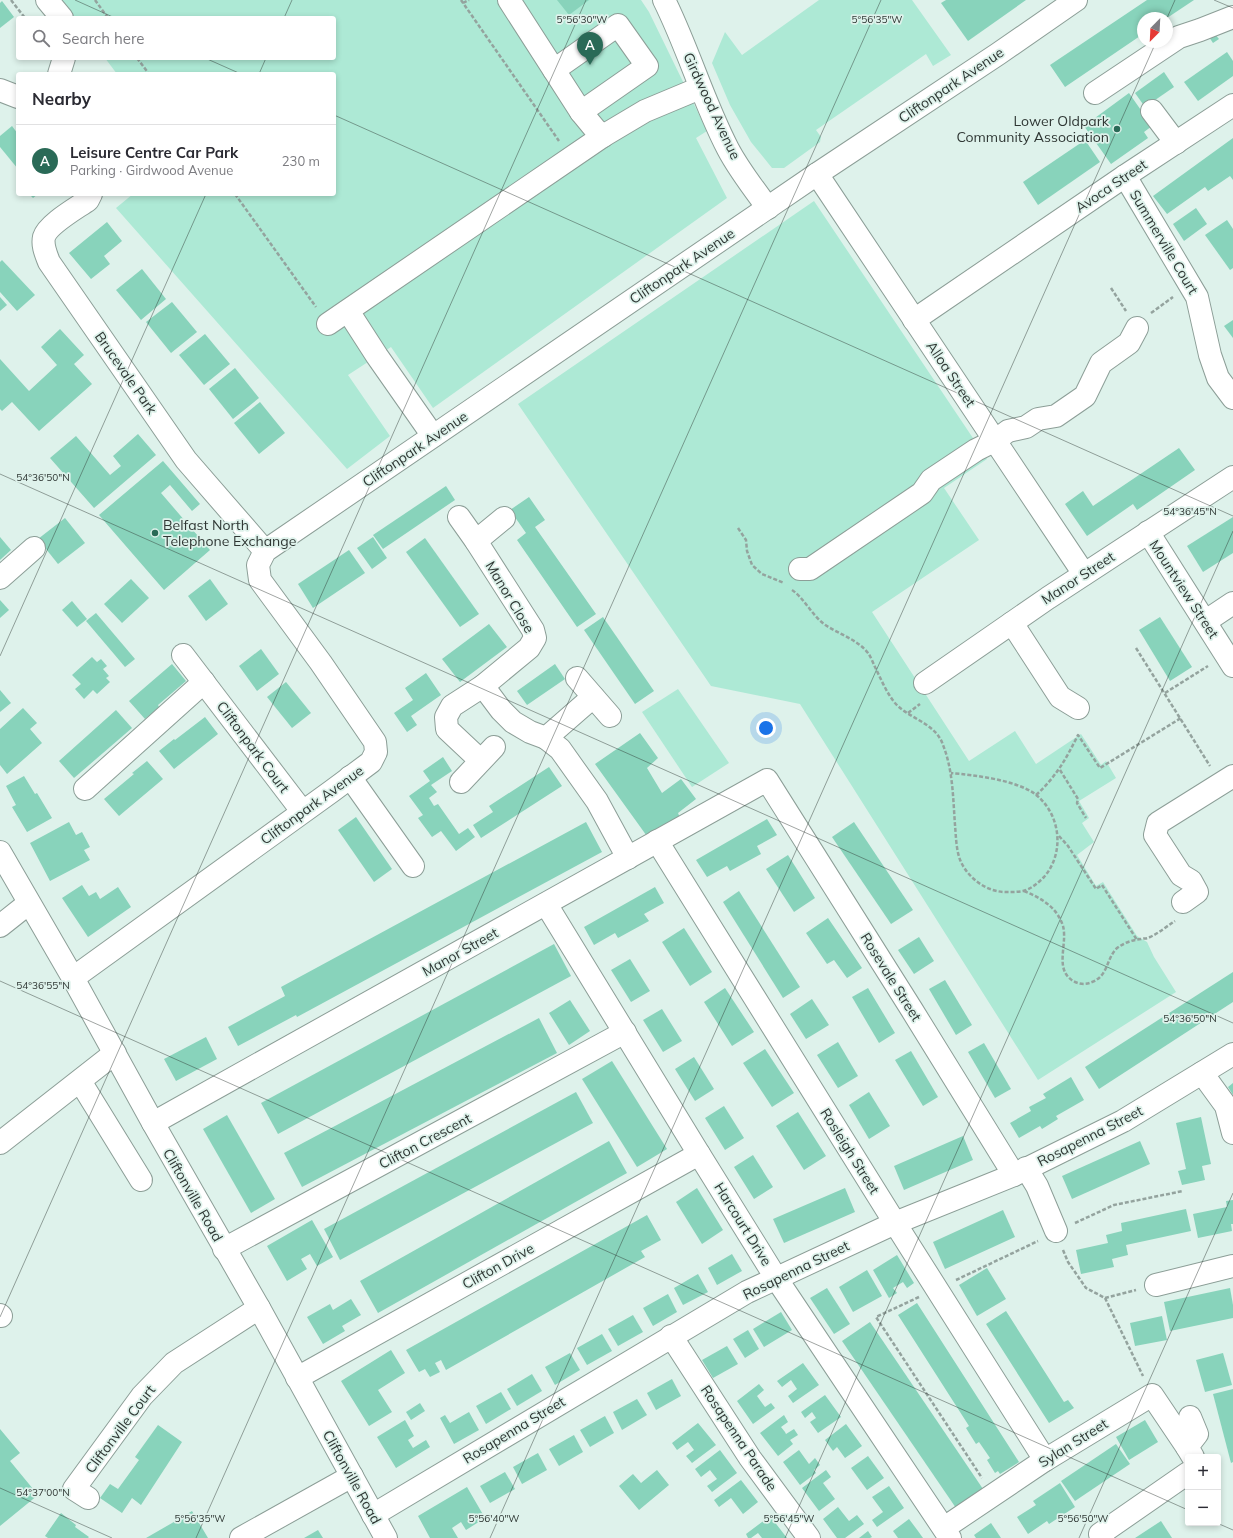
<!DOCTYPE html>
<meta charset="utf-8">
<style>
body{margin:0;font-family:Mulish,sans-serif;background:#f7f7f7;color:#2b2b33}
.controls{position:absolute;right:12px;bottom:12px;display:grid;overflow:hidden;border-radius:4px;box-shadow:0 2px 6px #0003}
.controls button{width:36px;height:36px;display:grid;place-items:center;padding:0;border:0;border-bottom:1px solid #e1e1e2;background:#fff;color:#2b2b33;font:20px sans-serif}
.compass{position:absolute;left:1137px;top:12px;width:36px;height:36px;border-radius:50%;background:#fff;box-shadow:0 2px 6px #0003;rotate:204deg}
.you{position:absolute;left:766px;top:728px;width:14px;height:14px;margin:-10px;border:3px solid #fff;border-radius:50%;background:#1a73e8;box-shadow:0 0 0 6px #1a73e833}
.badge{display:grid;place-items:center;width:26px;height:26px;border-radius:50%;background:#2a6a57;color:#fff;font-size:13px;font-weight:700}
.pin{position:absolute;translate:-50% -33px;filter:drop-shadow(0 1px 2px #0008)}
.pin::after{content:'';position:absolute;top:21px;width:14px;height:12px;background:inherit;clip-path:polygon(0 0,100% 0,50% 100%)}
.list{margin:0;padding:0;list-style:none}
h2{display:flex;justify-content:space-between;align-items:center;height:52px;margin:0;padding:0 16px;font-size:17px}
h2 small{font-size:13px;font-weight:400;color:#7c7c81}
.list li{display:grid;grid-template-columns:26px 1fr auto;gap:12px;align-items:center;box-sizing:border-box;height:72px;padding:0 16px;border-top:1px solid #e1e1e2}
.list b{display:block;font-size:15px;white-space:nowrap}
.list p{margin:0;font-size:13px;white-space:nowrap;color:#7c7c81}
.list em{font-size:13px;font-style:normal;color:#7c7c81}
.icon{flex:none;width:22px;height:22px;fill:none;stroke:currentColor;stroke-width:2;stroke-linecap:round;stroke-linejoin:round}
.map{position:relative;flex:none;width:1233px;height:1538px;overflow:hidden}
.search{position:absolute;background:#fff;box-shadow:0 2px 6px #0003;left:16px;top:16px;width:320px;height:44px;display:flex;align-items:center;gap:10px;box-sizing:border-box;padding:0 14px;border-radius:4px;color:#7c7c81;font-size:15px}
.panel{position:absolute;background:#fff;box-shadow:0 2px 6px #0003;left:16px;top:72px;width:320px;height:124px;border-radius:4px}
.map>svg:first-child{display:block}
</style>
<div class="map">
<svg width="1233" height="1538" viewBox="0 0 1233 1538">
<rect width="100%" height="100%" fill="#def2eb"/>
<!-- green -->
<g fill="#ade9d5">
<polygon points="60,0 641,0 649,12 707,131 696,138 727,198 433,408 391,347 348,375 390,436 347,469 116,208 133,194 334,194 334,74 117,74 105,58 334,58 334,18 74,18"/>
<polygon points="819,0 912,0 951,55 933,66 926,54 816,130 821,137 820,142 784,168 772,168 751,142 730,105 712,63 725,32 742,55"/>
<polygon points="814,201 987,459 944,488 979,540 872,612 969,761 1015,731 1036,764 1081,734 1101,765 1106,761 1116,778 1079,801 1089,818 1082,823 1094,842 1077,855 1096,886 1103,882 1137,936 1147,942 1154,957 1176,992 1038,1080 800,704 711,686 518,404"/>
<polygon points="678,689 729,763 692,787 642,712"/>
</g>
<!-- building -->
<g fill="#88d3bb">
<polygon points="557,0 589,0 569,15"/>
<polygon points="946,0 1026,0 968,41 941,3"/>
<polygon points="1147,0 1194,0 1167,18 1143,18 1143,34 1065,87 1050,65"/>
<polygon points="2,1 14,17 0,28 0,3"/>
<polygon points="1214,33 1219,39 1213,43 1209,37"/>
<polygon points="1227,52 1233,61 1233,76 1198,101 1184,82"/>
<polygon points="1164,72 1174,87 1145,107 1135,93"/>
<polygon points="1129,93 1152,126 1144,132 1148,138 1111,164 1084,126"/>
<polygon points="12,126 18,134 18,169 0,147 0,136"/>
<polygon points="1233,138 1233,180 1230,176 1208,191 1205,187 1167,214 1153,196"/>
<polygon points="1085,140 1100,162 1038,205 1023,182"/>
<polygon points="29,194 38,194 33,198"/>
<polygon points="1196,208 1207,224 1184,241 1173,224"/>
<polygon points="1227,220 1233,229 1233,268 1230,270 1205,235"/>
<polygon points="107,222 122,241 104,256 110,264 91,279 69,253"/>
<polygon points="2,260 35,295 17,311 0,292 0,262"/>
<polygon points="142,269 166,299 141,320 116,290"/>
<polygon points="0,297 7,305 0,311"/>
<polygon points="172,302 197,332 171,353 146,322"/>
<polygon points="1233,320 1233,338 1224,326"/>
<polygon points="60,329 84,355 74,364 92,384 39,431 12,402 2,411 0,409 0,359 29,391 57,365 41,347"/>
<polygon points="205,334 230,364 204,385 179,355"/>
<polygon points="235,368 259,398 233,419 209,389"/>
<polygon points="260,402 285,433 259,454 234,423"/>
<polygon points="138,434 156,455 94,508 50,458 76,436 110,475 121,466 113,456"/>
<polygon points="1179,448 1195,470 1137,510 1133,504 1087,536 1065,504 1083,491 1093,506"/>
<polygon points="163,461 200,504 192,511 170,485 161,493 210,550 164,590 99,515"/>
<polygon points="446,486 455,500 383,549 373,535"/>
<polygon points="529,497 545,520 535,527 596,614 577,627 517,540 526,533 510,510"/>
<polygon points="1233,517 1233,553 1203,572 1187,546"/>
<polygon points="65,518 85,543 58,564 38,539"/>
<polygon points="0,537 11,550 0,560"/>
<polygon points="373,537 387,558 372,569 357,548"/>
<polygon points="425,538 479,614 460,627 406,552"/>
<polygon points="349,550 365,573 313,608 298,584"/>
<polygon points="131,579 149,598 122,623 104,604"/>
<polygon points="210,579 228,604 206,621 188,596"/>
<polygon points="0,600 9,610 0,618"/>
<polygon points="72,601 87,619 77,627 62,610"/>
<polygon points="96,613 135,659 125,667 86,621"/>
<polygon points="603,617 654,691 635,704 584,630"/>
<polygon points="1160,617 1192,667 1170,681 1139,630"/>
<polygon points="489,624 507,647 460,682 442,659"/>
<polygon points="261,649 279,674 257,691 239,666"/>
<polygon points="92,657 97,662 101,659 107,666 103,669 109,676 106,678 110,682 97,694 93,690 84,699 75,689 81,684 72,675"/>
<polygon points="172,664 186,681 158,705 159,707 145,719 129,701"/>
<polygon points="555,664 565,679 527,705 517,691"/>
<polygon points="426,673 441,695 411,716 417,725 407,732 394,713 413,700 405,688"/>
<polygon points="286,682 311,713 292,728 267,697"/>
<polygon points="0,690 11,703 0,712"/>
<polygon points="23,708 37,723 30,729 42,743 7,774 0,765 0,729"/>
<polygon points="116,710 132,728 74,778 59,761"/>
<polygon points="205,717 218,734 174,769 159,751 174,739 175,740"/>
<polygon points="640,733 658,758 647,768 662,793 681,779 696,799 678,813 680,818 649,839 595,764"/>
<polygon points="443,757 452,771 431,785 437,792 429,798 434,806 438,804 459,834 468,828 475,837 456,851 441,831 432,837 418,818 423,815 409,796 430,781 423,771"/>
<polygon points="147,761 163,779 119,816 104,799 134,774 132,773"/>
<polygon points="549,767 562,786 481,838 473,825 493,812 489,806"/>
<polygon points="24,776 35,794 37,793 52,818 27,832 12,807 16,805 6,786"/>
<polygon points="356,817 392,869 374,882 338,830"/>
<polygon points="767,819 777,835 757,846 761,854 730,871 727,866 707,877 696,860"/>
<polygon points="69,822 76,835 82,832 90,847 84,850 90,860 50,881 30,843"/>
<polygon points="586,822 602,852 310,1010 297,1017 296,1015 238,1046 228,1027 285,996 281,987"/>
<polygon points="854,822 913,910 891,924 832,837"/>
<polygon points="788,855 815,898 794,912 766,869"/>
<polygon points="82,885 89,896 96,892 100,899 118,887 131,907 88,937 62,898"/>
<polygon points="655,887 664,903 644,914 649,921 618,938 615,933 594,945 584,927"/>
<polygon points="739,891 800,987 783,998 723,902"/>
<polygon points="828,918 862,968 847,978 834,960 827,964 806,933"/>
<polygon points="684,928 712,972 690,986 662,942"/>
<polygon points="919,937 934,961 914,974 898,950"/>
<polygon points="554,944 571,976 278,1134 261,1103"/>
<polygon points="630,959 650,991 631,1002 611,970"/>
<polygon points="1233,972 1233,1002 1099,1089 1085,1067"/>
<polygon points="945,980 972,1025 956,1035 929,989"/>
<polygon points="725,988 754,1032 732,1046 704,1002"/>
<polygon points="868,988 895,1033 879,1043 852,997"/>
<polygon points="812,999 829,1025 806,1039 790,1014"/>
<polygon points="570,1000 590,1031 569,1045 549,1013"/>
<polygon points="662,1009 682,1041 663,1052 643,1020"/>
<polygon points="539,1018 557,1053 302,1187 284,1153"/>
<polygon points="206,1037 217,1059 176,1081 164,1059"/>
<polygon points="838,1042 858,1076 838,1088 817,1055"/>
<polygon points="984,1043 1011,1089 995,1098 968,1052"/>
<polygon points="765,1049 794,1093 772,1107 743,1063"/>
<polygon points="911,1051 938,1097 923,1106 895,1060"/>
<polygon points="694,1057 714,1089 695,1101 675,1069"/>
<polygon points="612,1061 667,1149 637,1167 582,1079"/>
<polygon points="1071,1077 1084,1100 1056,1116 1058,1119 1042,1129 1040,1126 1019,1138 1010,1123 1031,1111 1029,1107 1046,1098 1043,1094"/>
<polygon points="1233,1083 1233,1095 1228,1087"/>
<polygon points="576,1092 593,1123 340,1260 324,1229"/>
<polygon points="869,1092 890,1126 869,1139 849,1105"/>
<polygon points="724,1106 744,1138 725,1150 705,1118"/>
<polygon points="798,1112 826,1156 804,1170 776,1126"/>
<polygon points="227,1115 275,1199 251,1213 203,1129"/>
<polygon points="1201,1117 1211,1164 1202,1166 1205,1180 1182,1185 1178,1171 1186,1169 1176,1123"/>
<polygon points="963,1136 973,1160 904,1190 894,1166"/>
<polygon points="609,1141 627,1173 378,1313 360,1281"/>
<polygon points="1140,1141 1150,1164 1072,1199 1062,1176"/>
<polygon points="753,1155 773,1187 754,1199 734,1167"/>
<polygon points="697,1188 723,1230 702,1244 676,1202"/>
<polygon points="845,1188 855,1212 784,1243 773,1219"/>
<polygon points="1233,1200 1233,1224 1231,1224 1232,1231 1198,1238 1193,1214 1227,1207 1226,1201"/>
<polygon points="1186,1209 1191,1231 1126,1245 1128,1255 1112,1259 1114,1267 1081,1274 1076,1250 1108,1243 1106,1235 1122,1231 1121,1223"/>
<polygon points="1003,1210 1015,1237 945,1269 933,1242"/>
<polygon points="647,1215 661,1240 641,1251 645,1257 446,1370 441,1360 435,1363 440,1372 430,1377 425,1369 419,1372 406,1350"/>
<polygon points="312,1220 333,1257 317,1266 310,1254 301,1259 307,1269 287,1281 267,1246"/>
<polygon points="732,1254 742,1271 717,1285 708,1268"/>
<polygon points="897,1255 914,1283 907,1288 903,1282 893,1288 897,1293 889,1298 873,1270"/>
<polygon points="987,1268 1006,1299 977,1316 959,1285"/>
<polygon points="867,1270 882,1296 853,1312 839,1287"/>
<polygon points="698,1274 708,1292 683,1305 674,1288"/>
<polygon points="827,1288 850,1324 834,1334 810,1298"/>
<polygon points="1230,1288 1233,1305 1233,1318 1170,1331 1164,1302"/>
<polygon points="668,1294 677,1312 653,1326 643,1308"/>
<polygon points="351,1299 361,1315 342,1326 345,1331 323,1344 307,1317 330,1304 333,1310"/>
<polygon points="917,1303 1019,1462 1000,1474 998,1471 995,1473 987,1460 990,1458 979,1442 976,1444 966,1428 969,1426 898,1315"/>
<polygon points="1006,1311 1064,1402 1068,1400 1074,1408 1049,1423 986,1324"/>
<polygon points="781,1312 792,1330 764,1347 753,1329"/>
<polygon points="633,1315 643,1332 618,1346 608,1329"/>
<polygon points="1162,1316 1167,1340 1135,1346 1130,1323"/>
<polygon points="870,1322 983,1489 956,1508 842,1341"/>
<polygon points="748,1330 759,1349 745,1358 733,1339"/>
<polygon points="602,1334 612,1351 587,1365 577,1348"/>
<polygon points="727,1346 738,1364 713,1378 702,1360"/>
<polygon points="391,1350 405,1373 378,1390 392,1412 369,1426 341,1381"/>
<polygon points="570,1353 580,1370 555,1385 545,1367"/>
<polygon points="1223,1353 1232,1385 1205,1392 1196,1360"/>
<polygon points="803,1363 819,1385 793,1403 788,1396 797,1389 791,1380 782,1387 777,1381"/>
<polygon points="532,1374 542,1391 517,1406 507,1389"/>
<polygon points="672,1379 681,1396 656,1410 647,1393"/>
<polygon points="759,1384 764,1390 757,1396 765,1407 771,1403 775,1408 753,1424 737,1401"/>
<polygon points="1233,1389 1233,1462 1231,1463 1213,1394"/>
<polygon points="501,1392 511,1409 486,1424 476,1406"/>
<polygon points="825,1395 841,1417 818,1433 810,1422 816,1418 812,1412 805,1418 801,1412"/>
<polygon points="637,1399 647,1415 622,1430 613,1412"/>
<polygon points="420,1403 425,1411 411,1420 406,1412"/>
<polygon points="469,1412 479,1430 454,1444 440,1418 445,1415 450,1423"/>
<polygon points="784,1415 788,1422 781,1427 785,1432 786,1434 794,1429 798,1435 790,1440 793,1444 778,1456 760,1433"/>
<polygon points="605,1416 614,1433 590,1447 580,1430"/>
<polygon points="405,1420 414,1436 408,1440 413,1448 426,1440 430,1447 396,1468 377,1437"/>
<polygon points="1145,1420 1158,1442 1129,1460 1116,1437"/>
<polygon points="698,1423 716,1445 692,1463 686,1456 694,1450 688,1442 677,1450 672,1443"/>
<polygon points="846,1424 862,1446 845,1458 837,1447 833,1451 825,1440"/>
<polygon points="158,1425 182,1442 141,1505 132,1498 122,1513 100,1498 110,1484 118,1489 139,1460 135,1457"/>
<polygon points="0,1429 20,1453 10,1461 38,1495 0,1526"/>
<polygon points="574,1435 583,1452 559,1466 549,1449"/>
<polygon points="1116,1444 1130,1464 1075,1501 1061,1481"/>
<polygon points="720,1450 737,1473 712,1492 707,1486 717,1479 710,1470 701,1477 695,1469"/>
<polygon points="799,1450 809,1464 815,1458 820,1465 814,1470 816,1473 800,1485 783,1462"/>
<polygon points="538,1453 547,1470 522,1484 513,1467"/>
<polygon points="868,1456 884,1478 867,1490 851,1468"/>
<polygon points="657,1470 669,1485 639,1510 619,1486 633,1474 641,1483"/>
<polygon points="826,1470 831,1477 823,1483 835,1499 819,1511 802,1488"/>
<polygon points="505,1472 515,1489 490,1503 480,1486"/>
<polygon points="741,1480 758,1502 743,1514 731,1498 719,1507 714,1500"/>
<polygon points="1060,1483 1075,1507 1049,1524 1047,1521 1028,1534 1017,1517 1036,1505 1033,1501"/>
<polygon points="889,1486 904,1508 877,1527 872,1520 883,1512 872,1497"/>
<polygon points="467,1487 485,1518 466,1530 461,1522 452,1528 458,1538 430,1538 418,1516"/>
<polygon points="838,1507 849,1521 857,1515 864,1524 845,1538 837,1538 823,1519"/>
<polygon points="192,1511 208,1538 146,1538 179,1519"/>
<polygon points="61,1513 76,1525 75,1527 89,1537 88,1538 48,1538 45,1536"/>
<polygon points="770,1516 787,1538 762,1538 758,1533 751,1538 748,1538 746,1534"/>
<polygon points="909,1519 918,1531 923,1538 898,1538 893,1531"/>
<polygon points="1161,1521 1172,1538 1135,1538"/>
<polygon points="991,1523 1001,1538 976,1538 974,1535"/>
<polygon points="318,1530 323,1538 304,1538"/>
<polygon points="868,1531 872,1537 870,1538 859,1538"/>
</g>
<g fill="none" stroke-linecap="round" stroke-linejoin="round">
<!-- minor casing -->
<g stroke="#8c9e97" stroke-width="24">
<g id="minor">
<polyline points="47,0 62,18"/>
<polyline points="509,0 581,112 595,129 603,136"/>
<path d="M664 0C688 48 703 101 728 149 739 170 754 189 768 208"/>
<polyline points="554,70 618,25 647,66 581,112"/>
<polyline points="59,74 64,58"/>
<polyline points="0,90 18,97"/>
<polyline points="1095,93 1179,37 1200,30 1233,17"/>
<polyline points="1152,111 1176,143"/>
<polyline points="817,174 1084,574"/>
<polyline points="1125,176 1197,297 1210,355 1218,378 1233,398"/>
<path d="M91 194 88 200C77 208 48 224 44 237 42 246 46 254 49 262L186 460 265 551"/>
<polyline points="348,311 377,356 433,436"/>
<polyline points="914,320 1125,176 1233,105"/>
<polyline points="328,324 603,136 645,111 700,88"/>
<polyline points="459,517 476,541 533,630 535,638 529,648 483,686 452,706 446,717 447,729 480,760"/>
<polyline points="1148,532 1233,666"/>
<polyline points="476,541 504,518"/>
<polyline points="800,569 810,569 922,493 931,480 976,450 996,440 1008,431 1026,427 1038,419 1056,416 1085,396 1101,363 1129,343 1137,328"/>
<polyline points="0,578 34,548"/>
<polyline points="1206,621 1233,603"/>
<polyline points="1012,623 1060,697 1078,708"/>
<polyline points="183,655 302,811"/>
<polyline points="577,678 610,716"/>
<polyline points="925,683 1048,598 1233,477"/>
<polyline points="483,686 501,710 513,722 530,732 546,738 560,749 597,801 628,858"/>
<polyline points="546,738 593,697"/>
<polyline points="350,777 413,866"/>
<polyline points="461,782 494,747"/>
<polyline points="85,789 204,682"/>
<polyline points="657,841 895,1223 1045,1460"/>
<polyline points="0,852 73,978 153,1123 259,1308 386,1538"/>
<polyline points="1183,902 1197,892 1191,881 1181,875 1155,835 1158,823 1233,776"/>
<polyline points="546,904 699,1154 776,1278 950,1538"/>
<polyline points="0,926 29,903"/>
<polyline points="73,978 332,791 371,762 376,752 375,742 321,663 260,580 258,565 265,551 817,174 998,54 1076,0"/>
<polyline points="1202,1073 1226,1106 1233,1133"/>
<polyline points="80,1081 141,1180"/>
<polyline points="153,1123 767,780 912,1010 1014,1175"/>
<polyline points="0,1143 115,1053"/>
<polyline points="1026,1168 1037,1186 1056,1231"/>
<polyline points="224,1249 625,1032"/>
<polyline points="1156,1285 1233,1266"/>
<polyline points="0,1315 1,1316"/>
<polyline points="671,1336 750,1458 809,1538"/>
<polyline points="297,1378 699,1154"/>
<polyline points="1190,1417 1197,1434 1187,1447 1193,1457"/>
<polyline points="88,1498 74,1489 142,1396 174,1363 259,1308"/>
<polyline points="373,1515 747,1292 895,1223 1014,1175 1123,1121 1233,1054"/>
<polyline points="944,1528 1045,1460 1152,1395 1187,1447"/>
<polyline points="241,1538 352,1476"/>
<polyline points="1103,1538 1100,1534 1188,1473"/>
</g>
</g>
<!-- path -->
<g stroke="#94a39e" stroke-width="2.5" stroke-dasharray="4 2" stroke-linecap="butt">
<polyline points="11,0 25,18"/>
<polyline points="95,0 108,18"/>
<polyline points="461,0 559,141"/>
<polyline points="463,3 469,0"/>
<polyline points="137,58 149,74"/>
<polyline points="235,194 316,307"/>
<polyline points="1111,288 1126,311"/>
<polyline points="1151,313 1173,297"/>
<polyline points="738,528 746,540 747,551 752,565 762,574 784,583"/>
<path d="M792 590C804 598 811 614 824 624 838 634 857 639 868 653 871 657 873 663 875 667 881 679 886 692 895 703 909 719 936 723 943 745 953 770 953 798 955 825 956 836 956 851 961 862 969 879 988 893 1008 892 1013 892 1018 892 1023 891 1031 889 1038 883 1044 877 1065 853 1061 814 1035 794 1016 780 974 775 951 773"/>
<polyline points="1136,648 1210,766"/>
<polyline points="1165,693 1208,666"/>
<polyline points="908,713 920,704"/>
<polyline points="1060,770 1078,799 1077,803 1086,818"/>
<path d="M1036 795C1056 777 1066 759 1078 735L1100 768 1181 718"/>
<polyline points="1059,836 1068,846 1096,889 1102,885 1137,940"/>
<path d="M1024 891C1041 898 1057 907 1063 926 1068 945 1053 971 1075 982 1080 984 1086 985 1092 982 1108 976 1106 960 1116 949 1123 943 1132 940 1141 939 1144 938 1147 939 1150 937 1159 933 1167 926 1175 921"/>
<polyline points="1075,1223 1114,1205 1183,1191"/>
<polyline points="1063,1250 1068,1262 1086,1288 1105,1298 1143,1376"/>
<polyline points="956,1280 1038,1241"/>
<polyline points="919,1297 876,1317 982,1478"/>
<polyline points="1105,1298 1136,1290"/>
</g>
<!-- minor -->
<use href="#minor" stroke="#fff" stroke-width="22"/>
</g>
<!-- ticks -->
<path fill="none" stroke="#2f3734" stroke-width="1" stroke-opacity="0.45" d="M75 0 115 18M1214 0 1233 8M284 18 292 0M1167 18 1175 0M205 58 241 74M259 74 266 58M334 115 1233 516M0 474 1233 1023M0 656 206 194M0 981 1188 1510M0 1317 586 0M0 1488 112 1538M1217 1523 1233 1530M196 1538 881 0M490 1538 1156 42M785 1538 1233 531M1079 1538 1233 1193"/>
<!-- markers -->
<g fill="#2a6a57" stroke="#def2eb" stroke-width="1.5">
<circle cx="1117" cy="129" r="4"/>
<circle cx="155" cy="533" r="4"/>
</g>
<g text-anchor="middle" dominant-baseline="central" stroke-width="3.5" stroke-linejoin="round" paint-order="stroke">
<!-- street labels -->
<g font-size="14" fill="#2f3734" stroke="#def2eb">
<text transform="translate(951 85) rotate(-34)">Cliftonpark Avenue</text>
<text transform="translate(712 106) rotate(65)">Girdwood Avenue</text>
<text transform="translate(1111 186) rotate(-34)">Avoca Street</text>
<text transform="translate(1164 242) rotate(59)">Summerville Court</text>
<text transform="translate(682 266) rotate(-34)">Cliftonpark Avenue</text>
<text transform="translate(126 373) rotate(55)">Brucevale Park</text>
<text transform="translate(951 374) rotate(56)">Alloa Street</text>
<text transform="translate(415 449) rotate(-34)">Cliftonpark Avenue</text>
<text transform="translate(1078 578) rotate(-33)">Manor Street</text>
<text transform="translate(1184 589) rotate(57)">Mountview Street</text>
<text transform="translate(510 597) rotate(59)">Manor Close</text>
<text transform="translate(253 747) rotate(53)">Cliftonpark Court</text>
<text transform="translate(312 805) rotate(-36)">Cliftonpark Avenue</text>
<text transform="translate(460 952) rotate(-29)">Manor Street</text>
<text transform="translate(891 977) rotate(58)">Rosevale Street</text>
<text transform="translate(1090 1136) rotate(-27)">Rosapenna Street</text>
<text transform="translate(425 1141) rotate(-28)">Clifton Crescent</text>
<text transform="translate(850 1151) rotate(58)">Rosleigh Street</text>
<text transform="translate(193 1195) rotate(60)">Cliftonville Road</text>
<text transform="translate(743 1224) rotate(58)">Harcourt Drive</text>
<text transform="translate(498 1266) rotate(-29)">Clifton Drive</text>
<text transform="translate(796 1270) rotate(-26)">Rosapenna Street</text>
<text transform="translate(120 1429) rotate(-53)">Cliftonville Court</text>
<text transform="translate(514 1430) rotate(-31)">Rosapenna Street</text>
<text transform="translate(739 1438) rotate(56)">Rosapenna Parade</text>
<text transform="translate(1073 1443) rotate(-32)">Sylan Street</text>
<text transform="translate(352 1477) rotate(61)">Cliftonville Road</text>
</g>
<!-- poi labels -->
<g font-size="14" fill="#2f3734" stroke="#def2eb" text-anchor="end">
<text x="1109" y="121">Lower Oldpark<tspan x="1109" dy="16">Community Association</tspan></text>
<text x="163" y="525" text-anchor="start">Belfast North<tspan x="163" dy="16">Telephone Exchange</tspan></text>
</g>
</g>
<g font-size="10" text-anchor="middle" fill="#2f3734" stroke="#def2eb" stroke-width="3.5" stroke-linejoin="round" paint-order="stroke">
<text x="877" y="23">5°56'35"W</text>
<text x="582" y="23">5°56'30"W</text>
<text x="43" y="481">54°36'50"N</text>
<text x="1190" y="515">54°36'45"N</text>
<text x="43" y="989">54°36'55"N</text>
<text x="1190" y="1022">54°36'50"N</text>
<text x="43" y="1496">54°37'00"N</text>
<text x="200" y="1522">5°56'35"W</text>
<text x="494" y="1522">5°56'40"W</text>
<text x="789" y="1522">5°56'45"W</text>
<text x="1083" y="1522">5°56'50"W</text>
</g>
</svg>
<div class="controls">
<button>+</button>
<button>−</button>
</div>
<svg class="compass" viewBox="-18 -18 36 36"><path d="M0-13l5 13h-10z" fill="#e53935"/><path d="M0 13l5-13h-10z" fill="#7c7c81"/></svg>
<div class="you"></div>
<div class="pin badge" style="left:590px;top:65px">A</div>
<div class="search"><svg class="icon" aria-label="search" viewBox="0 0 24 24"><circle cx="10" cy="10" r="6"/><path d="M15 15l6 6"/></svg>Search here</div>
<section class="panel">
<h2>Nearby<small></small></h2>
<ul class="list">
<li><span class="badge">A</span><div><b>Leisure Centre Car Park</b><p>Parking · Girdwood Avenue</p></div><em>230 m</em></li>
</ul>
</section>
</div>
